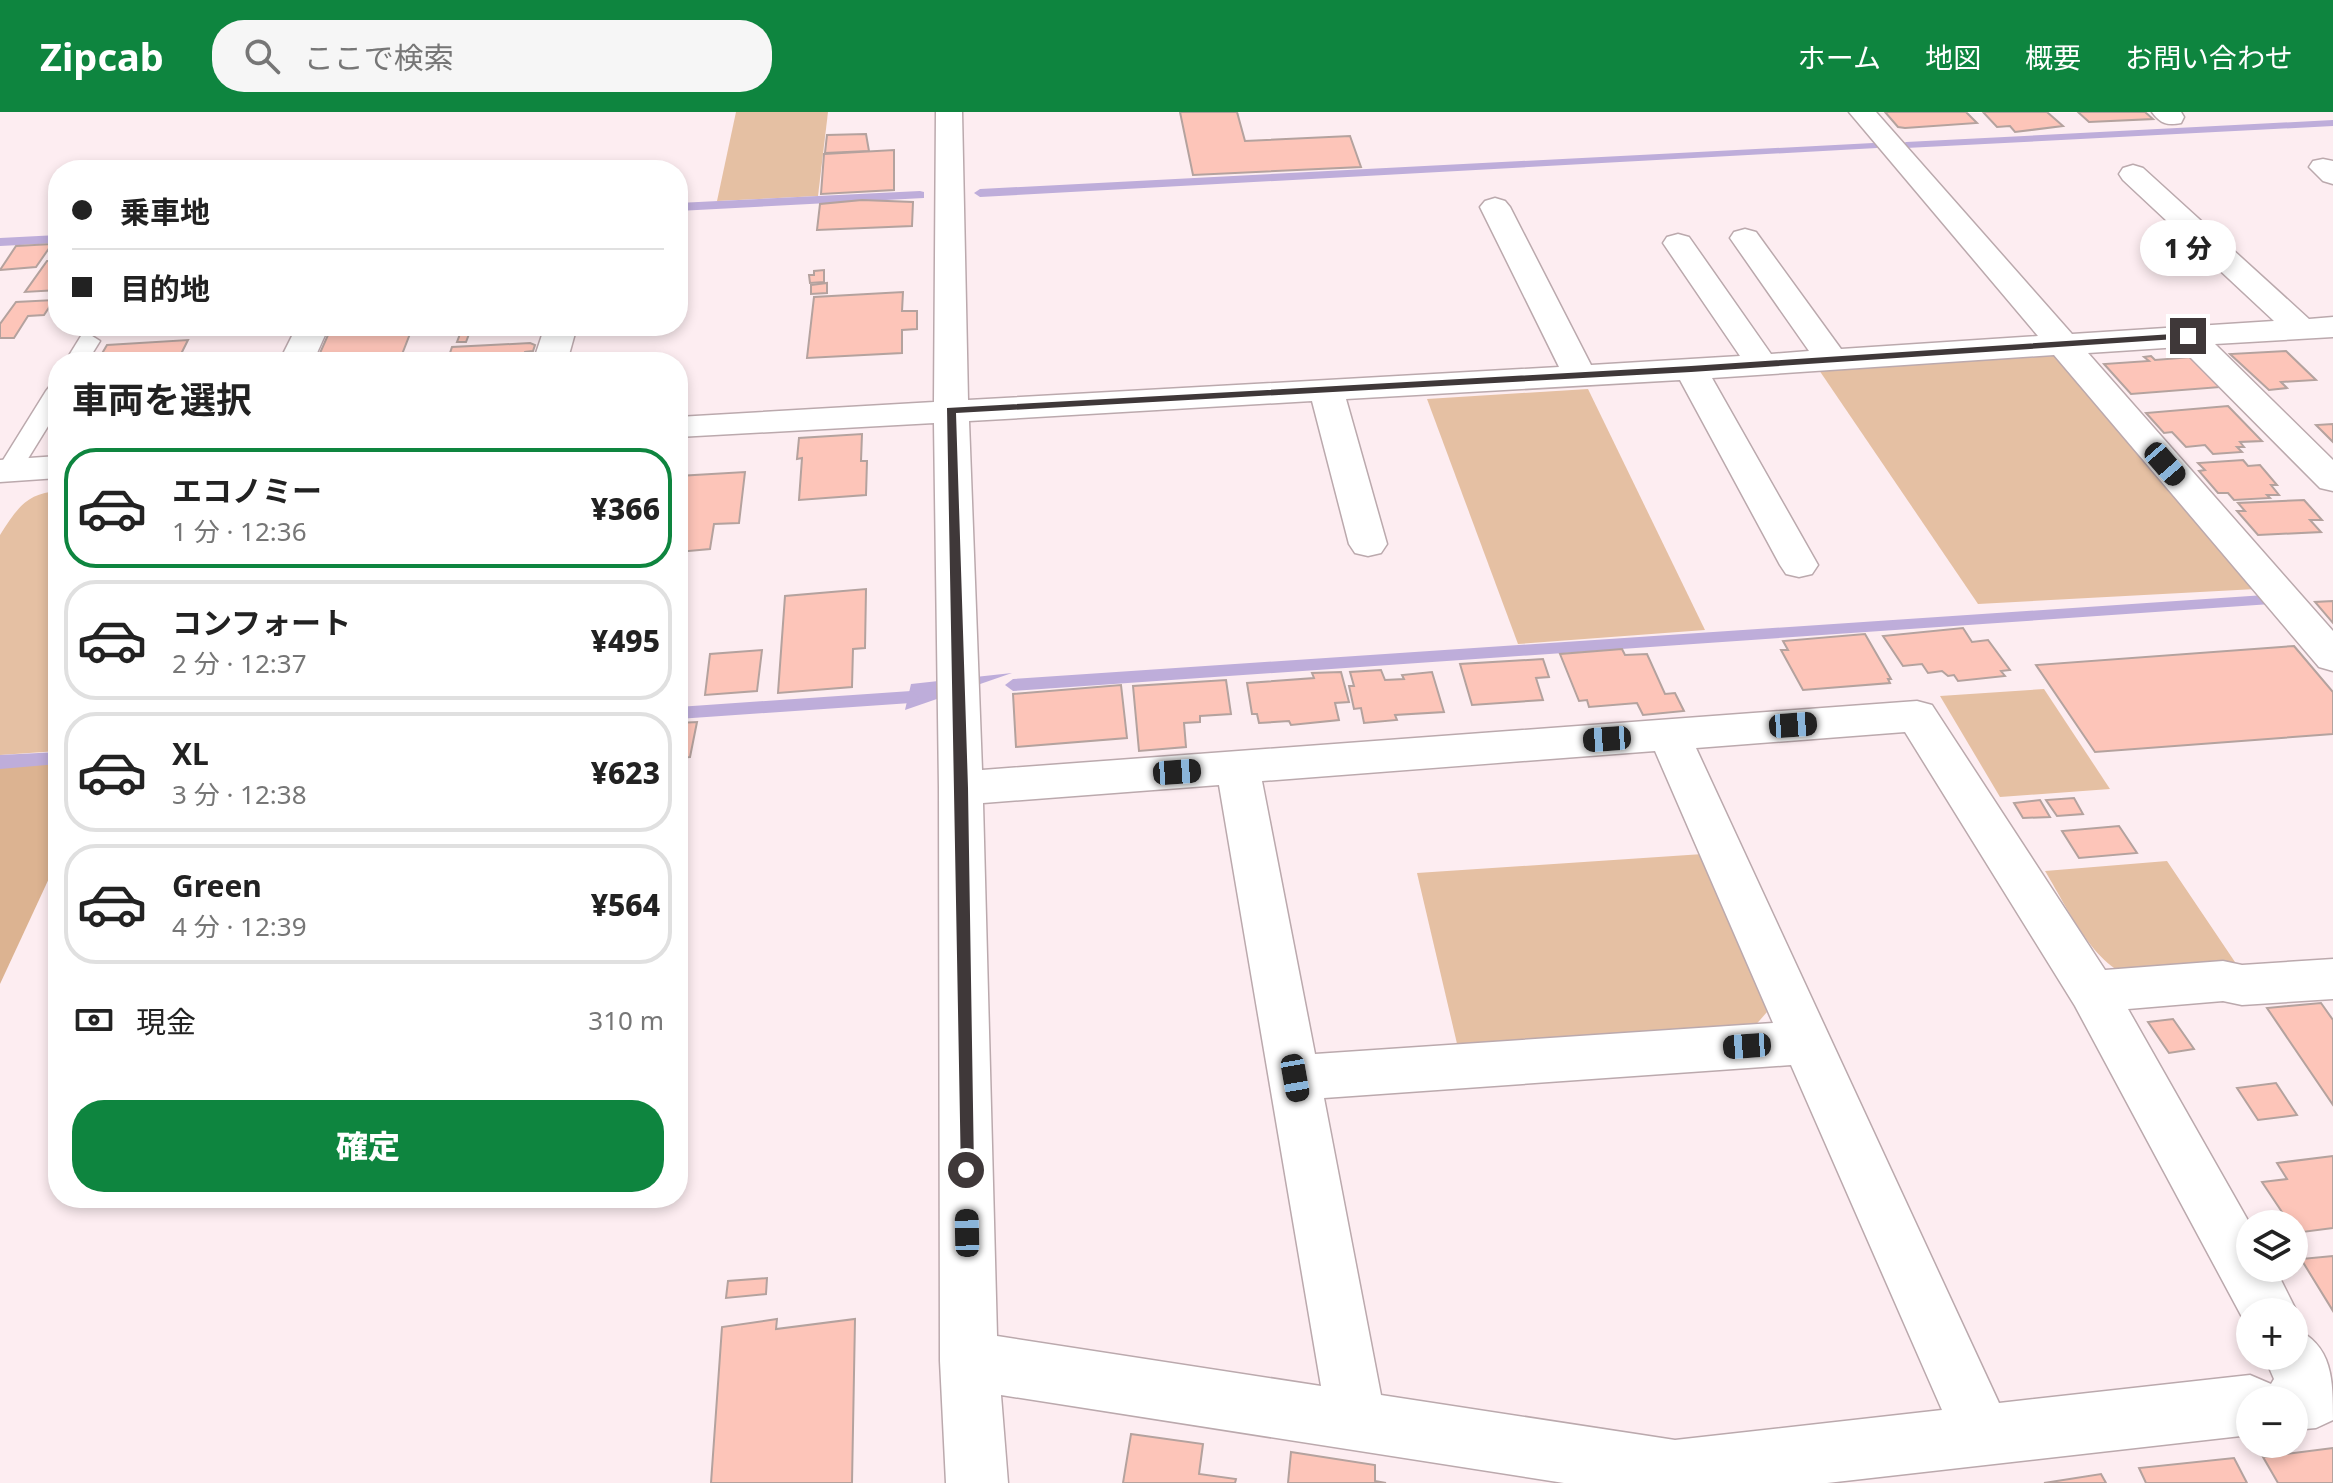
<!DOCTYPE html>
<html lang="ja">
<meta charset="utf-8">
<style>
:root{--surface:#fff;--page:#f6f6f6;--text:#222;--muted:#767676;--line:#e0e0e0;--accent:#0e853f}
body{margin:0;font-family:"Noto Sans","Noto Sans JP",sans-serif;background:var(--page);color:var(--text);height:100vh;display:flex;flex-direction:column;font-size:30px;white-space:nowrap}
*{box-sizing:border-box;margin:0}
p{font-size:26px;color:var(--muted)}
.icon{flex:none;width:44px;height:44px;fill:none;stroke:currentColor;stroke-width:2;stroke-linecap:round;stroke-linejoin:round}
.map{position:relative;flex:1;overflow:hidden}
.sheet{position:absolute;left:48px;top:240px;width:640px;height:856px;display:flex;flex-direction:column;background:var(--surface);border-radius:32px;box-shadow:0 4px 12px #0003}
.sheet>*{flex:none}
.top-card{position:absolute;left:48px;top:48px;width:640px;height:176px;border-radius:32px;box-shadow:0 4px 12px #0003;display:grid;align-content:center;height:176px;padding:0 24px;background:var(--surface)}
.tools{position:absolute;left:2236px;top:1098px;display:grid;gap:16px}
.tools a{display:grid;place-items:center;width:72px;height:72px;border-radius:50%;background:var(--surface);box-shadow:0 4px 12px #0003;font-size:40px}
.end{position:absolute;width:36px;height:36px;margin:-18px;border:10px solid #3f3839;background:#fff;box-shadow:0 0 0 4px #fff}
.from{border-radius:50%}
.bubble{position:absolute;height:56px;border-radius:28px;background:var(--surface);box-shadow:0 4px 12px #0003;font-size:26px;font-weight:800;line-height:56px;text-align:center}
.car{position:absolute;width:24px;height:48px;margin:-24px -12px;border-radius:10px;box-shadow:0 0 6px 2px #0007;background:linear-gradient(#222 24%,#8ab4d8 0 40%,#222 0 76%,#8ab4d8 0 86%,#222 0)}
.top-card b{display:flex;align-items:center;gap:28px;height:76px;font-size:30px}
.top-card b+b{border-top:2px solid var(--line)}
.top-card i{width:20px;height:20px;background:var(--text)}
ul{padding:0;list-style:none}
li{display:flex;align-items:center;gap:24px;height:120px;margin:0 16px 12px;padding:0 8px;border:4px solid var(--line);border-radius:32px}
li div{flex:1}
li b{display:block;font-size:30px}
li em{font-style:normal;font-weight:800}
li.active{border-color:var(--accent)}
li>.icon{width:72px;height:72px;stroke-width:1.5}
h2{padding:0 24px;font-size:36px;line-height:96px}
.pay{display:flex;align-items:center;gap:20px;height:88px;padding:0 24px;font-size:30px}
.pay p{margin-inline-start:auto}
.primary-button{display:flex;gap:16px;margin-top:auto;padding:16px 24px}
.primary-button a{flex:1;height:92px;border-radius:32px;background:var(--accent);color:#fff;font-size:32px;font-weight:800;line-height:92px;text-align:center}
header{display:flex;align-items:center;gap:48px;box-sizing:border-box;height:112px;padding:0 40px;background:var(--accent);color:#fff}
header strong{font-size:38px}
nav{display:flex;gap:44px;margin-inline-start:auto;font-size:28px}
.search{width:560px;height:72px;background:var(--page);display:flex;align-items:center;gap:20px;box-sizing:border-box;padding:0 28px;border-radius:32px;color:var(--muted);font-size:30px}
.map>svg:first-child{display:block}
.green{fill:#e5c0a3}
.forest{fill:#dcb391}
.water{fill:#beadda}
.lines{fill:none;stroke-linecap:round;stroke-linejoin:round}
.stream{fill:#beadda;fill-rule:evenodd}
.building{fill:#fdc5b9;stroke:#b4a29e;stroke-width:2}
.service-casing{stroke:#bba9ad;stroke-width:3}
.minor-casing{stroke:#bba9ad;stroke-width:3}
.service{fill:#fff;fill-rule:evenodd}
.minor{fill:#fff;fill-rule:evenodd}
.route{fill:#3f3839}
</style>
<header>
<strong>Zipcab</strong>
<div class="search"><svg class="icon" aria-label="search" viewBox="0 0 24 24"><circle cx="10" cy="10" r="6"/><path d="M15 15l6 6"/></svg>ここで検索</div>
<nav><a>ホーム</a><a>地図</a><a>概要</a><a>お問い合わせ</a></nav>
</header>
<div class="map">
<svg width="2333" height="1371" viewBox="0 0 2333 1371">
<rect width="100%" height="100%" fill="#fdedf1"/>
<g class="green">
<polygon points="736,0 828,0 818,84 717,89"/>
<polygon points="2054,244 2256,477 1978,492 1819,258"/>
<polygon points="1588,277 1705,518 1518,532 1427,287"/>
<path d="M58,379V639L0,643V423C16,398 26,381 58,379Z"/>
<polygon points="2044,577 2110,677 2000,685 1940,584"/>
<polygon points="1703,742 1767,900 1753,916 1458,936 1417,761"/>
<path d="M2167,749L2237,853C2211,856 2161,867 2137,865C2096,861 2065,791 2045,759Z"/>
</g>
<polygon class="forest" points="58,651 58,747 0,872 0,656"/>
<polygon class="water" points="1012,561 905,598 911,572"/>
<g class="lines">
<g class="stream">
<polygon points="2333,8 2333,14 1906,36 1900,33 1906,30"/>
<polygon points="1873,31 1877,32 1877,36 980,85 974,81 980,77"/>
<polygon points="920,79 924,80 924,86 678,99 678,91"/>
<polygon points="58,123 58,131 0,134 0,126"/>
<polygon points="2265,483 2273,488 2271,492 1013,579 1005,573 1013,567"/>
<polygon points="911,579 919,585 911,591 678,607 678,595"/>
<polygon points="58,640 58,652 0,657 0,643"/>
</g>
</g>
<g class="building">
<polygon points="1180,0 1237,0 1245,29 1350,24 1361,55 1193,63"/>
<polygon points="1885,0 1966,0 1977,11 1905,16 1898,15"/>
<polygon points="1983,0 2047,0 2063,14 2015,20 2010,14 1997,15"/>
<polygon points="2078,0 2145,0 2153,7 2089,10"/>
<polygon points="866,22 869,39 825,41 827,23"/>
<polygon points="894,38 894,78 821,82 824,42"/>
<polygon points="862,88 913,90 912,114 817,118 820,92"/>
<polygon points="52,132 36,155 0,158 16,134"/>
<polygon points="57,142 58,178 25,180 47,149 52,149"/>
<polygon points="824,158 824,170 810,171 809,163 814,163 814,159"/>
<polygon points="827,171 827,181 811,182 811,173"/>
<polygon points="903,180 902,199 917,199 917,217 902,218 902,241 807,246 814,185"/>
<polygon points="54,188 44,203 28,204 14,226 0,226 0,212 16,190"/>
<polygon points="332,214 413,214 399,250 316,250"/>
<polygon points="463,214 472,214 466,230 457,230"/>
<polygon points="188,228 177,250 97,250 107,233"/>
<polygon points="530,231 535,233 533,239 525,240 521,250 447,250 452,235"/>
<polygon points="2286,239 2316,268 2281,270 2287,276 2269,278 2230,242"/>
<polygon points="2151,244 2155,248 2192,245 2221,275 2131,282 2104,252 2149,249 2144,245"/>
<polygon points="2228,294 2262,329 2240,330 2244,335 2237,335 2242,340 2213,342 2205,333 2186,335 2172,320 2164,321 2146,301"/>
<polygon points="2333,312 2333,330 2316,313"/>
<polygon points="862,322 861,349 867,349 866,383 799,388 802,346 797,347 799,326"/>
<polygon points="2243,348 2248,354 2260,353 2277,373 2271,373 2279,383 2267,383 2270,386 2234,388 2228,381 2218,381 2199,359 2205,358 2198,351"/>
<polygon points="745,360 739,411 714,412 710,437 678,440 678,364"/>
<polygon points="2304,388 2322,408 2310,408 2321,420 2258,423 2237,399 2245,399 2238,391"/>
<polygon points="866,477 865,536 853,537 852,575 778,581 785,484"/>
<polygon points="2333,489 2333,511 2315,490"/>
<polygon points="1963,516 1972,530 1988,528 2010,558 2001,559 2005,564 1958,569 1954,563 1948,564 1942,559 1928,561 1922,552 1903,554 1883,524"/>
<polygon points="1865,522 1891,567 1888,567 1890,571 1803,578 1781,538 1788,538 1783,529"/>
<polygon points="2294,534 2333,580 2333,622 2095,640 2036,553"/>
<polygon points="1622,537 1625,543 1647,542 1665,582 1675,581 1684,599 1643,603 1637,591 1589,595 1587,588 1579,589 1560,542"/>
<polygon points="762,538 757,579 705,583 710,542"/>
<polygon points="1543,547 1549,565 1536,566 1543,588 1472,593 1460,552"/>
<polygon points="1381,558 1385,568 1404,567 1402,563 1432,560 1444,600 1395,603 1397,608 1364,611 1361,596 1354,597 1349,574 1354,574 1350,560"/>
<polygon points="1341,560 1349,590 1335,591 1339,608 1291,613 1289,609 1259,611 1257,602 1252,602 1247,571 1314,566 1312,561"/>
<polygon points="1226,568 1231,602 1200,604 1200,610 1184,611 1186,635 1139,639 1133,574"/>
<polygon points="1121,573 1127,626 1016,635 1013,582"/>
<polygon points="697,610 690,645 678,646 678,611"/>
<polygon points="2074,686 2083,702 2057,704 2046,688"/>
<polygon points="2040,688 2050,705 2023,706 2014,691"/>
<polygon points="2119,714 2137,741 2079,746 2062,719"/>
<polygon points="2321,891 2333,908 2333,993 2267,896"/>
<polygon points="2173,907 2194,937 2169,941 2148,910"/>
<polygon points="2276,971 2297,1003 2258,1008 2237,976"/>
<polygon points="2333,1044 2333,1116 2295,1121 2294,1112 2290,1112 2262,1070 2287,1067 2277,1051"/>
<polygon points="2333,1144 2333,1199 2301,1147"/>
<polygon points="767,1166 766,1182 726,1186 728,1169"/>
<polygon points="777,1207 776,1217 855,1207 852,1371 711,1371 722,1215"/>
<polygon points="1131,1322 1203,1332 1199,1362 1236,1367 1235,1371 1123,1371"/>
<polygon points="2333,1336 2333,1371 2278,1371 2263,1345"/>
<polygon points="1291,1340 1375,1353 1375,1369 1386,1371 1288,1371"/>
<polygon points="2234,1346 2247,1371 2146,1371 2139,1356"/>
<polygon points="2101,1362 2106,1371 2044,1371"/>
</g>
<g class="lines">
<g class="service-casing">
<g id="service">
<polygon points="89,222 100,229 87,250 65,250 81,224"/>
<polygon points="58,272 58,298 21,358 18,363 0,363 0,353 46,279 50,274"/>
</g>
</g>
<g class="minor-casing">
<g id="minor">
<path d="M936,0H962L968,288L1559,255L1480,95L1485,89L1495,86L1505,89L1510,95L1591,253L1740,244L1663,131L1667,125L1678,122L1689,125L1771,242L1809,239L1730,126L1734,120L1745,117L1756,120L1841,237L2038,224L1849,0H1876L2072,222L2274,209L2123,68L2119,62L2123,56L2133,53L2143,56L2309,207L2333,205V225L2215,232L2333,348V379L2320,376L2180,235L2088,241L2333,519V559L2319,555L2054,243L1712,266L1818,453L1812,462L1799,465L1786,462L1780,453L1680,268L1346,287L1387,432L1381,441L1368,444L1355,441L1349,432L1312,289L969,309L982,658L1917,589L1932,593L2105,858L2223,849L2242,853L2333,847V887L2242,893L2223,889L2128,897L2250,1112V1156H2275L2297,1200L2294,1208V1200H2250V1220L2075,894L1905,620L1696,636L1999,1291L2250,1263L2271,1272L2274,1267L2264,1244H2294V1216C2333,1233 2333,1268 2333,1308L2316,1316L2294,1318V1288H2250V1323L1827,1371H1564L1001,1283L1008,1371H946L940,1249L939,676L934,311L678,325V305L934,290ZM1655,639L1773,911L1315,942L1262,669ZM1219,673L1321,1274L997,1224L983,691ZM1791,953L1942,1298L1675,1328L1381,1283L1324,986Z"/>
<path d="M2152,0H2181L2184,5L2181,11C2167,14 2160,11 2152,0Z"/>
<polygon points="2323,47 2333,49 2333,72 2323,69 2309,55 2313,49"/>
<polygon points="297,214 329,214 313,250 279,250"/>
<polygon points="545,214 577,214 567,250 533,250"/>
<polygon points="58,344 58,366 0,370 0,348"/>
</g>
</g>
<use href="#service" class="service"/>
<use href="#minor" class="minor"/>
</g>
<polygon class="route" points="2188,221 2191,226 1691,260 956,301 968,676 974,1058 966,1065 961,1063 947,296 1691,254"/>
</svg>
<div class="tools">
<a><svg class="icon" aria-label="layers" viewBox="0 0 24 24"><path d="M12 4l9 5-9 5-9-5zM3 14l9 5 9-5"/></svg></a>
<a>+</a>
<a>−</a>
</div>
<i class="end from" style="left:966px;top:1058px"></i>
<i class="end" style="left:2188px;top:224px"></i>
<div class="bubble" style="left:2140px;top:108px;width:96px">1 分</div>
<i class="car" style="left:2165px;top:352px;rotate:139deg"></i>
<i class="car" style="left:1793px;top:613px;rotate:86deg"></i>
<i class="car" style="left:1607px;top:627px;rotate:266deg"></i>
<i class="car" style="left:1177px;top:660px;rotate:86deg"></i>
<i class="car" style="left:1747px;top:934px;rotate:266deg"></i>
<i class="car" style="left:1295px;top:966px;rotate:170deg"></i>
<i class="car" style="left:967px;top:1121px;rotate:359deg"></i>
<div class="top-card">
<b><i class="from"></i>乗車地</b>
<b><i></i>目的地</b>
</div>
<section class="sheet">
<h2>車両を選択</h2>
<ul>
<li class="active"><svg class="icon" aria-label="car" viewBox="0 0 24 24"><path d="M5 17H2v-5l4-1 3-4h7l3 4 3 1v5h-3M9 17h6M6 11h13"/><circle cx="7" cy="17" r="2"/><circle cx="17" cy="17" r="2"/></svg><div><b>エコノミー</b><p>1 分 · 12:36</p></div><em>¥366</em></li>
<li><svg class="icon" aria-label="car" viewBox="0 0 24 24"><path d="M5 17H2v-5l4-1 3-4h7l3 4 3 1v5h-3M9 17h6M6 11h13"/><circle cx="7" cy="17" r="2"/><circle cx="17" cy="17" r="2"/></svg><div><b>コンフォート</b><p>2 分 · 12:37</p></div><em>¥495</em></li>
<li><svg class="icon" aria-label="car" viewBox="0 0 24 24"><path d="M5 17H2v-5l4-1 3-4h7l3 4 3 1v5h-3M9 17h6M6 11h13"/><circle cx="7" cy="17" r="2"/><circle cx="17" cy="17" r="2"/></svg><div><b>XL</b><p>3 分 · 12:38</p></div><em>¥623</em></li>
<li><svg class="icon" aria-label="car" viewBox="0 0 24 24"><path d="M5 17H2v-5l4-1 3-4h7l3 4 3 1v5h-3M9 17h6M6 11h13"/><circle cx="7" cy="17" r="2"/><circle cx="17" cy="17" r="2"/></svg><div><b>Green</b><p>4 分 · 12:39</p></div><em>¥564</em></li>
</ul>
<div class="pay"><svg class="icon" aria-label="cash" viewBox="0 0 24 24"><path d="M3 7h18v10H3z"/><circle cx="12" cy="12" r="2"/></svg>現金<p>310 m</p></div>
<div class="primary-button"><a>確定</a></div>
</section>
</div>
